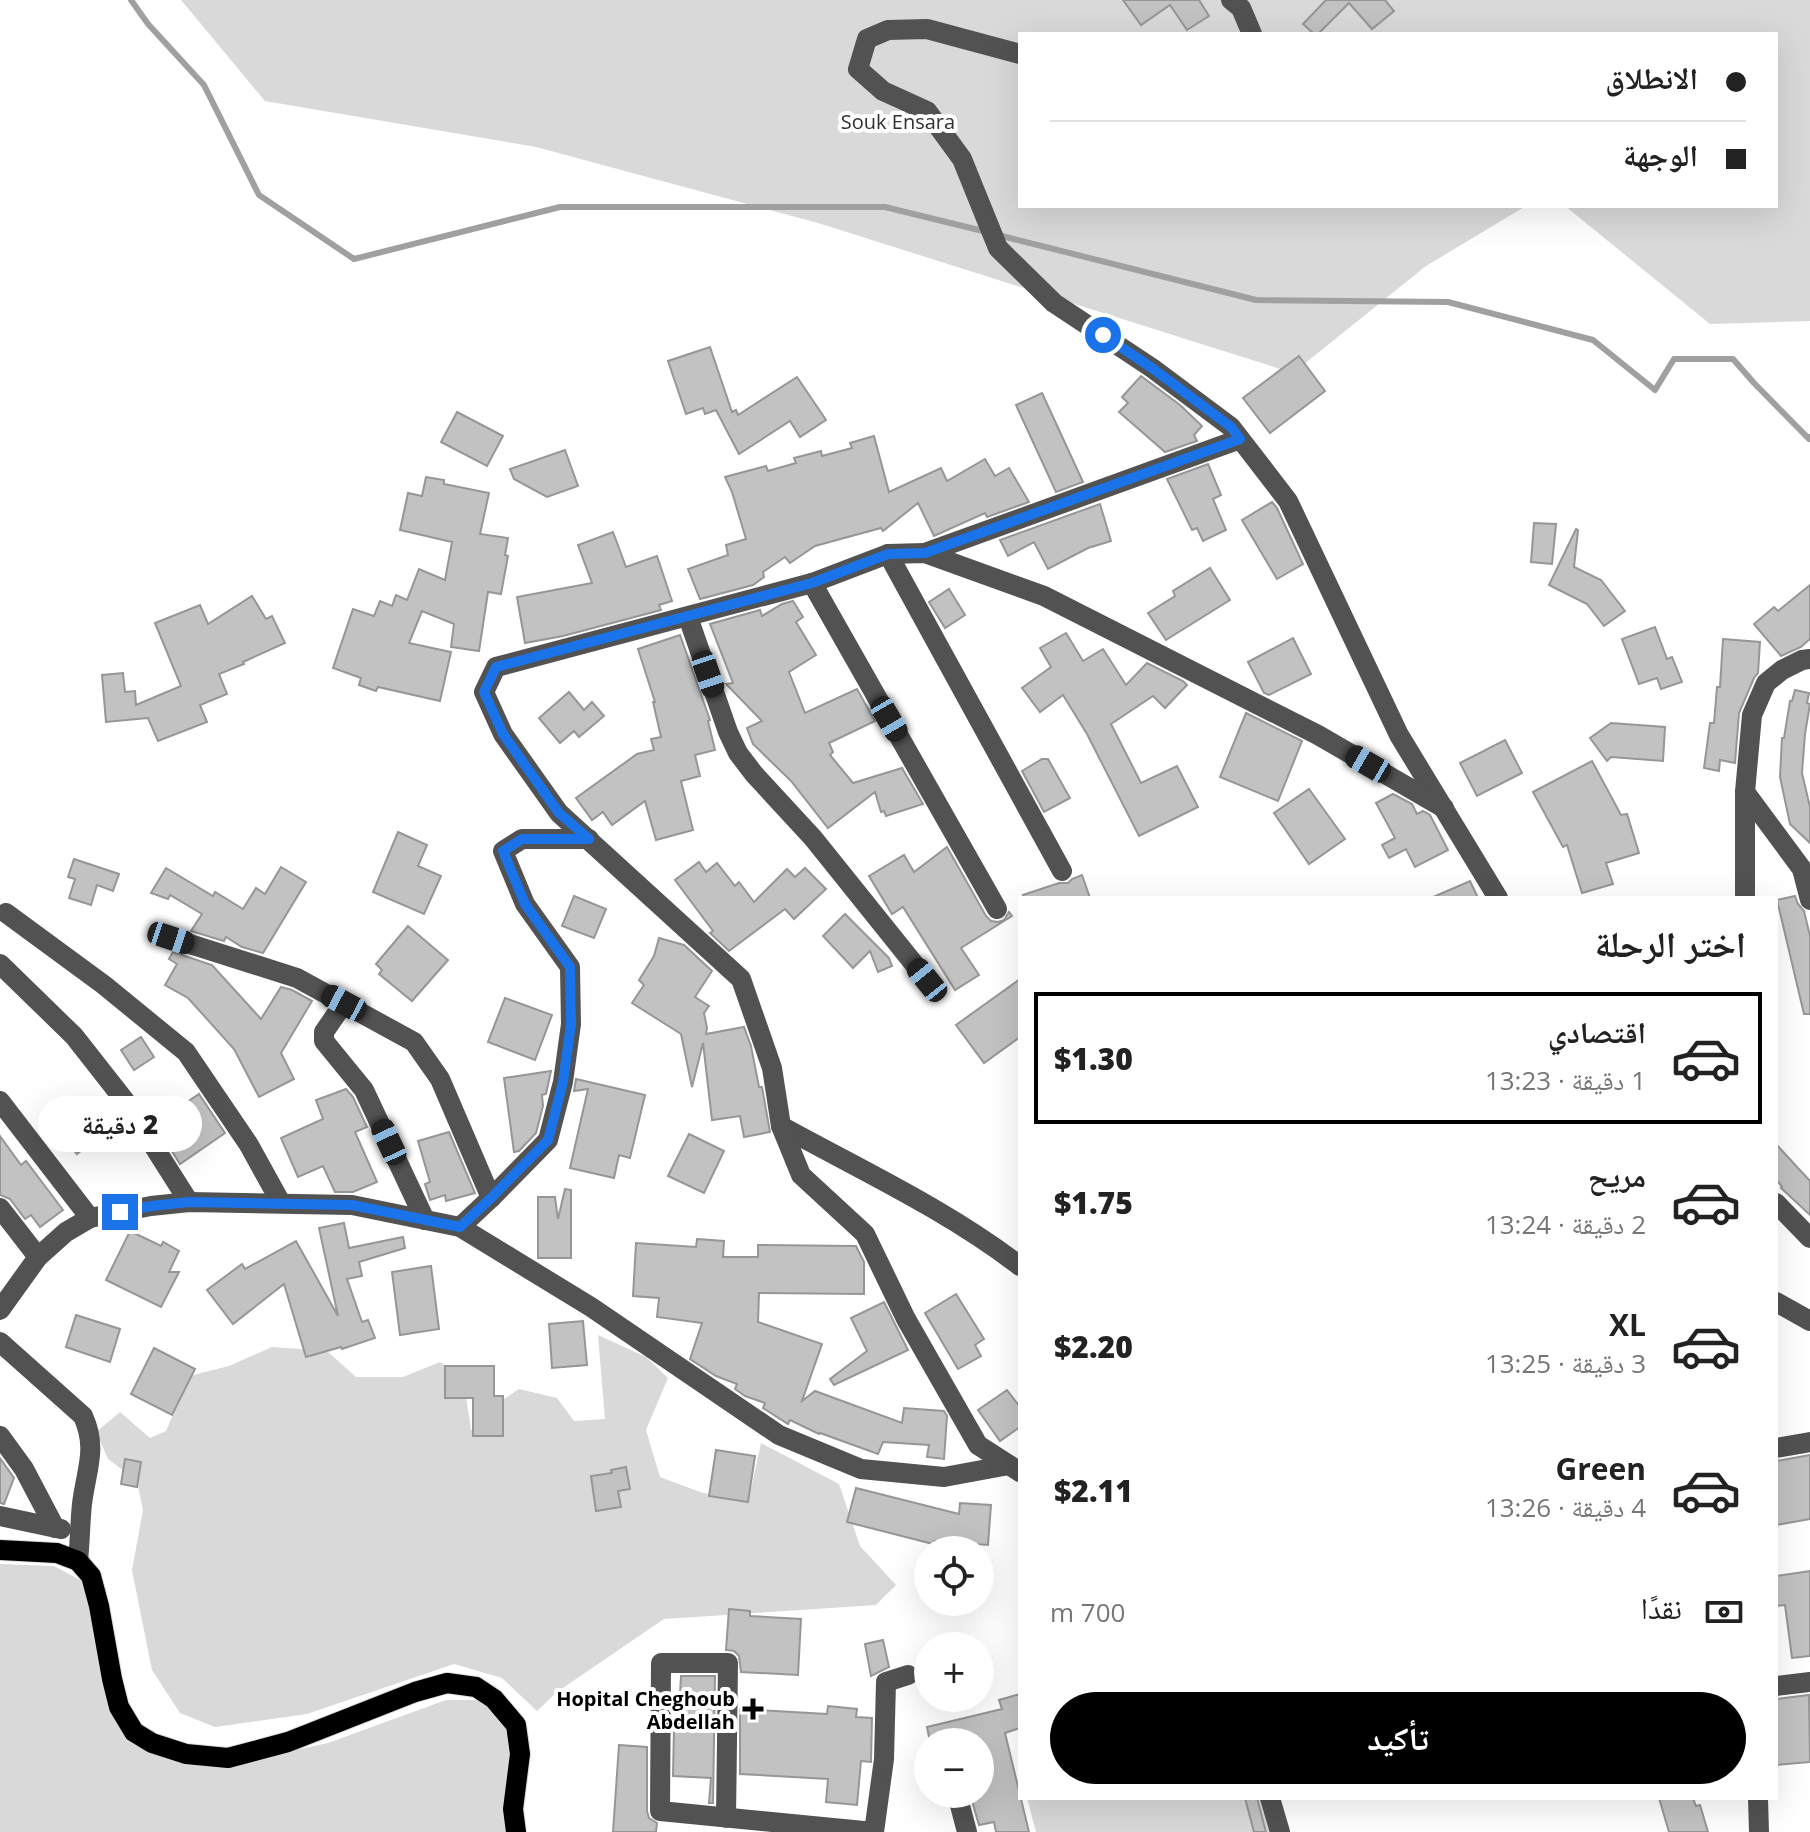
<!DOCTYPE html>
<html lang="ar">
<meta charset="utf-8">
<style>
:root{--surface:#fff;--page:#f6f6f6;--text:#222;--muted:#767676;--line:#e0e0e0;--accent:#000}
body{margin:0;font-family:"Open Sans","Noto Naskh Arabic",sans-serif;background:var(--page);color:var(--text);direction:rtl;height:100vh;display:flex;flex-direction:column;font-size:30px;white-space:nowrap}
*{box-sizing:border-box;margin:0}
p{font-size:26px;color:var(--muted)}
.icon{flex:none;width:44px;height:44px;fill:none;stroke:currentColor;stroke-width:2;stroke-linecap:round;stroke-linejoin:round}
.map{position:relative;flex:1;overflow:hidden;direction:ltr}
.side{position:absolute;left:1018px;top:896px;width:760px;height:904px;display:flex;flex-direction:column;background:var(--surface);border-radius:0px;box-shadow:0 8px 32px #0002;direction:rtl}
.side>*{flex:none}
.top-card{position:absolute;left:1018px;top:32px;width:760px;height:176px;border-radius:0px;box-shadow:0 8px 32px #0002;direction:rtl;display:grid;align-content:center;height:176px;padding:0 32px;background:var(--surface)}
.tools{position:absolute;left:914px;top:1536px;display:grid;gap:16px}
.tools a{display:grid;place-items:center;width:80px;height:80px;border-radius:50%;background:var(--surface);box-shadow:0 8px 32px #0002;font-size:40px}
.end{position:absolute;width:36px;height:36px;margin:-18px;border:10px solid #1a73e8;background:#fff;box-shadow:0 0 0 4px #fff}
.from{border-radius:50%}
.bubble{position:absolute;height:56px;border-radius:28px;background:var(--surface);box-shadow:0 8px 32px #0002;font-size:26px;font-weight:800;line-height:56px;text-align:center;direction:rtl}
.car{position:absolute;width:24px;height:48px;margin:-24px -12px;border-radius:10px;box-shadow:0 0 6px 2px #0007;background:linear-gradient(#222 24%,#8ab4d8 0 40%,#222 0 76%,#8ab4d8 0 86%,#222 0)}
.top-card b{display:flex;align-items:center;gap:28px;height:76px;font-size:30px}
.top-card b+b{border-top:2px solid var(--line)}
.top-card i{width:20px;height:20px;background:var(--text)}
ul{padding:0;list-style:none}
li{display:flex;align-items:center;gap:24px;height:132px;margin:0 16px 12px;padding:0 16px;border:4px solid transparent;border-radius:0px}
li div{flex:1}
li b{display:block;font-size:30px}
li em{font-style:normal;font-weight:800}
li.on{border-color:var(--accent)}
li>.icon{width:72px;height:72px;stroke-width:1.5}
h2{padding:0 32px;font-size:36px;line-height:96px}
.pay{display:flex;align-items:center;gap:20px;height:88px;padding:0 32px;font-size:30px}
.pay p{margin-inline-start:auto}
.cta{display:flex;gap:16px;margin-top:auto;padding:16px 32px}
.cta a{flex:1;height:92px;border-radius:48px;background:var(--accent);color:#fff;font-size:32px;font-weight:800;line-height:92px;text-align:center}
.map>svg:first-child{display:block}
.green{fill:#d9d9d9}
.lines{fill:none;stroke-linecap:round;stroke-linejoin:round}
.stream{stroke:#a0a0a0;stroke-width:6}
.building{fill:#c2c2c2;stroke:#969696;stroke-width:2}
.major-casing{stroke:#dbdbdb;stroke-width:22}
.minor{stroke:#525252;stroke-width:20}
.major{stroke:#000;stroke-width:20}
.route{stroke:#1a73e8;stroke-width:10}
.poi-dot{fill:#000;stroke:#fff;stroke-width:3}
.labels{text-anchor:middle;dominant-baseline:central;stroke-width:8;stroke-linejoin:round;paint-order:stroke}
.park-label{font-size:20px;fill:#303030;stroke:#fff}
.poi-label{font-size:20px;font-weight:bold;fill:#000;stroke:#fff;text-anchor:end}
</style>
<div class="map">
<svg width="1810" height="1832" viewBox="0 0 1810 1832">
<rect width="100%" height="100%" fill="#fff"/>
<g class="green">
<polygon points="181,0 1810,0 1810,321 1710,324 1565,206 1776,206 1776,34 1020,34 1020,206 1526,206 1426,266 1293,373 818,223 536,147 265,101"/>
<polygon points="598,1335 646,1357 668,1378 646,1430 660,1477 700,1492 748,1503 761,1443 839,1484 860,1546 896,1585 876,1605 664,1619 557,1692 537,1711 502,1678 454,1664 307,1714 215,1727 180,1713 152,1670 132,1570 143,1510 137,1481 108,1459 96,1432 120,1412 150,1438 166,1431 189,1376 229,1366 272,1347 327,1351 356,1377 403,1377 440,1362 463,1377 471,1430 502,1430 501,1401 519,1389 557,1398 574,1421 605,1419"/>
<polygon points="0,1564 54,1566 95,1588 134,1727 149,1742 254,1759 328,1743 446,1700 482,1700 517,1736 515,1832 0,1832"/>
<polygon points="1027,1798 1266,1798 1275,1832 1036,1832"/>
</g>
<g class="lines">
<g class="stream">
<polyline points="131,0 148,24 204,85 259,195 354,259 560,207 885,207 987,232"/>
<polyline points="998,235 1256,300 1448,302 1593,340 1655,390 1674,359 1733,359 1754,383 1809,439 1810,437"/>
</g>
</g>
<g class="building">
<polygon points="1123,0 1199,0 1209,16 1187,30 1170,5 1141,25"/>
<polygon points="1326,0 1385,0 1394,11 1372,29 1349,3 1318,34 1314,34 1303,24"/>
<polygon points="710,347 732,412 736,410 738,415 797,377 826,420 800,437 790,421 739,454 716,410 705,414 703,408 686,414 668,361"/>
<polygon points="1299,356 1325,391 1270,433 1243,398"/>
<polygon points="1141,376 1180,405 1202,426 1194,435 1197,441 1165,452 1119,412 1128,403 1122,397"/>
<polygon points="1042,393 1083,482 1056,492 1016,405"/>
<polygon points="457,412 503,436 487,466 441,442"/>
<polygon points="874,436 889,492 941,468 947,481 985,459 995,476 1009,468 1029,502 987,517 985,513 934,536 918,503 883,531 881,528 815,546 790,563 785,557 763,572 764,577 753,585 700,599 688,569 728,555 726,545 746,539 732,492 725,477 766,466 768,471 796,463 794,458 821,451 822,456 852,448 850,443"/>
<polygon points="565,450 578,486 547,497 514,479 510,469"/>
<polygon points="1208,464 1221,495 1213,499 1226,530 1203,541 1197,528 1192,530 1167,479"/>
<polygon points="426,477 444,480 444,484 489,493 480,534 508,538 505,555 508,556 501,594 488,592 479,651 451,647 454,624 422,611 409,643 451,652 440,701 378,687 376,691 359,685 361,678 333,668 353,609 374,616 380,601 392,606 396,595 407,600 419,569 445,580 452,542 400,530 408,493 422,496"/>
<polygon points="1272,502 1277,508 1303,564 1277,579 1242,520"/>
<polygon points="1100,504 1111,541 1088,548 1048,569 1034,542 1008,556 1000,540"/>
<polygon points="1534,523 1556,524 1552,564 1531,562"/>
<polygon points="1576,529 1578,530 1574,567 1601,580 1625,611 1604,626 1587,604 1549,585"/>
<polygon points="613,532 626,567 657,556 672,601 659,605 661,610 563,636 525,643 517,597 592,583 578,545"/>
<polygon points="1210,568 1230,600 1166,640 1148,613 1175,596 1173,591"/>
<polygon points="1810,585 1810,639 1801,647 1781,656 1754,624 1774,607 1778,611"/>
<polygon points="949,589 965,615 945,628 929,602"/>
<polygon points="252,596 266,619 272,616 285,643 243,662 244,664 219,674 227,694 200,705 207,722 158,741 148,718 106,722 102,675 123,673 125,692 135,691 136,705 181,686 155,623 200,605 208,624"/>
<polygon points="793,601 803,617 796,622 816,655 789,672 805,713 857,689 875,721 829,743 833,752 830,755 853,783 902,768 923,804 886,816 884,811 881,812 875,792 828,828 791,781 753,744 747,728 762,721 726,684 733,683 710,624 760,610 762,616 782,604"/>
<polygon points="1655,627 1667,659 1672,657 1682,682 1661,689 1657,678 1639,684 1622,639"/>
<polygon points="1066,633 1083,661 1103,649 1126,685 1147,663 1183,681 1187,685 1165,708 1153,696 1111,724 1141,783 1177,766 1198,807 1139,836 1087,734 1063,695 1040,712 1022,688 1051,667 1040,648"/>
<polygon points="680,635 710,720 708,721 715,750 695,755 700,776 681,781 693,830 656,840 645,801 612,825 603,812 592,820 576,798 637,754 654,750 651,739 661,737 653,702 655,702 638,649"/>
<polygon points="1293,638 1311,674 1269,695 1264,693 1248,662"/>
<polygon points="1723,639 1760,642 1758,673 1754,678 1739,713 1735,763 1720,760 1719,771 1704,768 1710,723 1714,723 1717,687 1720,687"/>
<polygon points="1795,690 1809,693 1807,703 1810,704 1805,734 1802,773 1810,807 1810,843 1790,824 1780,777 1782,738 1784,738 1790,701 1792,701"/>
<polygon points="569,692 584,710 592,702 604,716 579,737 574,731 560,743 539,718"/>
<polygon points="1246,713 1302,741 1278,801 1220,777"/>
<polygon points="1611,723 1665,727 1663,761 1611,757 1607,761 1590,738"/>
<polygon points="1505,740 1522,773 1477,796 1460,763"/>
<polygon points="1042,759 1048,759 1070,798 1044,812 1022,771"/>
<polygon points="1592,761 1621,815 1627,814 1639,853 1606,863 1613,884 1582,893 1567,845 1563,847 1533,792"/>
<polygon points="1309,789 1345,839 1309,864 1274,813"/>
<polygon points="1393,794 1412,804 1417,814 1423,811 1430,815 1448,850 1415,867 1406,849 1389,858 1382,845 1395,838 1376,803"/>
<polygon points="398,832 427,845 418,866 441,876 424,914 373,892"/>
<polygon points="947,847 986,916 991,921 998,922 1004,920 1009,912 1012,916 961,948 979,975 955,990 903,907 892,914 869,876 904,855 914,872"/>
<polygon points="74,859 119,874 113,891 97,885 91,905 69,898 75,879 68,877"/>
<polygon points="699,862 706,872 717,863 735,886 739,882 754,902 787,869 795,877 805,868 826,889 794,919 785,909 729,951 710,933 713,931 675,880"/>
<polygon points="281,867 306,882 263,953 242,947 226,937 224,941 191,931 202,914 170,895 168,899 151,893 166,868 213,896 215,892 243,909 256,888 265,894"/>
<polygon points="1082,875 1090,898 1024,898 1023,895 1059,883 1068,883 1072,879"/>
<polygon points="1470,881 1478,898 1431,898"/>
<polygon points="574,896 606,909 594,938 562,926"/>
<polygon points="1795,896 1798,904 1804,911 1810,936 1810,1014 1804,1014 1777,900"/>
<polygon points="845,914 889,958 892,966 878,972 870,951 853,968 823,936"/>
<polygon points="408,926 448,960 412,1001 379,974 382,970 376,964"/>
<polygon points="659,938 684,945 712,971 695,997 709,1006 704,1013 707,1028 706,1034 744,1027 751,1046 759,1087 762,1087 770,1132 744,1137 740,1116 712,1120 703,1043 692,1087 681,1034 632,1003 644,985 639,980 654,956"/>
<polygon points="173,952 212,965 261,1019 281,987 292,990 312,1001 281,1053 294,1079 259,1097 234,1049 188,998 165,985 177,964 169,959"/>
<polygon points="1020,979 1020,1037 984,1063 956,1025"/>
<polygon points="505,998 552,1015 535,1060 488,1042"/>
<polygon points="141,1037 154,1057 134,1070 121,1050"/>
<polygon points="551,1071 546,1094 542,1095 543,1106 536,1133 519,1151 514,1152 504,1078"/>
<polygon points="576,1079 645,1095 630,1158 619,1155 614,1178 570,1168 588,1089 574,1091"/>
<polygon points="346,1089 353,1097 367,1127 355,1132 377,1182 353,1192 335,1192 323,1166 298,1177 281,1138 323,1119 316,1100"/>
<polygon points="199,1094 225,1133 180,1164 155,1124"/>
<polygon points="77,1098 105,1130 77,1154 43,1116 63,1099 68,1106"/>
<polygon points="449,1132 475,1193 446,1201 445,1195 430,1200 425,1184 430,1182 418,1141"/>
<polygon points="689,1134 724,1151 704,1193 668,1176"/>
<polygon points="0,1136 21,1165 26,1161 63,1210 40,1227 31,1215 25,1219 10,1199 0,1195"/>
<polygon points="1776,1144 1810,1181 1810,1215 1781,1188 1782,1187 1776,1179"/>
<polygon points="565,1189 571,1190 571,1258 538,1258 538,1197 555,1197 558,1219"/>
<polygon points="344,1223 349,1248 403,1237 405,1248 359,1262 362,1276 347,1279 362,1322 368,1320 375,1338 342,1349 341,1347 306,1357 284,1284 233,1324 207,1290 242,1264 245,1269 296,1241 338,1316 319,1228"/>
<polygon points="130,1231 161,1246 163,1242 179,1251 169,1272 179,1272 161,1307 106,1280"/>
<polygon points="697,1239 724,1241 723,1257 758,1257 758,1245 856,1246 864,1262 864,1294 759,1293 758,1322 822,1344 802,1401 815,1391 902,1423 904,1408 944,1411 947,1416 944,1459 927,1457 929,1445 883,1442 878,1454 820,1433 819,1434 790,1420 788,1424 763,1408 765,1403 745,1396 735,1389 737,1384 716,1376 690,1359 702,1323 657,1317 659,1298 633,1296 636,1243 696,1247"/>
<polygon points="431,1266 439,1329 400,1335 392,1272"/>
<polygon points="956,1294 984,1339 975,1345 981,1356 958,1369 925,1313"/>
<polygon points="884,1302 908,1350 834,1385 830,1379 867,1351 851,1318"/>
<polygon points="76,1315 120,1329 110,1362 66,1347"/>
<polygon points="583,1321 587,1365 552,1368 549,1324"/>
<polygon points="154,1348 195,1369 172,1415 131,1394"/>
<polygon points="445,1366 494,1366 494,1396 503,1396 503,1436 473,1436 473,1398 445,1398"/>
<polygon points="1007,1390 1020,1407 1020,1427 1000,1441 978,1410"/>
<polygon points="716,1450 755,1456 748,1502 709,1496"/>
<polygon points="1810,1455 1810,1519 1776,1525 1776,1461"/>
<polygon points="0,1458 14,1478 4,1504 0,1503"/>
<polygon points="125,1459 141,1462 137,1487 121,1484"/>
<polygon points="626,1467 630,1489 618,1491 621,1507 596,1511 591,1476 612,1473 611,1470"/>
<polygon points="856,1488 959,1514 960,1503 991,1505 988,1545 934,1541 933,1544 847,1522"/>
<polygon points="1810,1571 1810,1656 1792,1658 1785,1605 1776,1606 1776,1576"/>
<polygon points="729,1609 750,1611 750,1616 801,1619 798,1675 741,1672 739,1656 734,1651 726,1650"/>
<polygon points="883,1640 889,1667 871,1676 865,1644"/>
<polygon points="681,1676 715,1676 713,1803 709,1803 711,1778 673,1776 674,1728 678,1728"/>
<polygon points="1020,1694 1020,1728 1005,1733 1029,1832 996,1832 994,1822 979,1825 970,1794 980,1794 980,1742 930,1742 927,1727 1002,1709 999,1700"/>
<polygon points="1809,1695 1810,1762 1776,1765 1776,1699"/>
<polygon points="828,1706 857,1709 856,1717 872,1718 871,1762 861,1761 857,1805 826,1802 828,1779 740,1774 740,1709 827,1714"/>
<polygon points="619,1745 647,1747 647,1811 649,1818 657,1823 656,1832 613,1832"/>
<polygon points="1245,1798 1257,1798 1266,1832 1254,1832"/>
<polygon points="1659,1798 1693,1798 1696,1806 1700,1805 1708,1832 1669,1832"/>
</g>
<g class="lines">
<g class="major-casing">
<polyline id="major" points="0,1550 57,1553 78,1561 91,1576 99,1606 112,1679 119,1707 134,1732 152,1743 186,1754 228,1758 288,1742 415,1692 447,1683 476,1687 494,1699 516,1725 520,1754 513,1809 516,1832"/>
</g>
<g class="minor">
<polyline points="1231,0 1241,8 1252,34"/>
<polyline points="1020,54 927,29 888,30 867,39 858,69 883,91 927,111 962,159 998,248 1054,303 1152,368 1231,427 1288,501 1399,735 1498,898"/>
<polyline points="925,553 1240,439"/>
<polyline points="888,554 1062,871"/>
<polyline points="812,583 997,909"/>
<polyline points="688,617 728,732 738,753 754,774 813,838 927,980"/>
<polyline points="1745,792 1802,869 1810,900"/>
<polyline points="1745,898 1745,792 1752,715 1766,683 1782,670 1802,660 1810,659"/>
<polyline points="6,913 104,985 186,1052 249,1145 281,1203"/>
<polyline points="171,938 297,978 414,1042 440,1079 491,1198"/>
<polyline points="0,964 74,1036 125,1101 189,1202"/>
<polyline points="344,1003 324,1032 324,1041 364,1090 425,1220"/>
<polyline points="0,1101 90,1218"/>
<path d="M781,1126C861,1170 947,1210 1020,1266"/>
<polyline points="1776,1203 1810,1238"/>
<polyline points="0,1208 38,1257"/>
<polyline points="460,1227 491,1198 548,1140 563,1082 571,1024 570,967 525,904 503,851 522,839 589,839"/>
<polyline points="1776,1302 1810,1321"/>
<polyline points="0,1310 38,1257 66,1232 90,1218 151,1206 189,1202 352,1205 460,1227 591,1307 779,1435 861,1469 944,1477 1009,1465"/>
<path d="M0,1342L83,1416C98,1449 86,1470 82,1504C80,1523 80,1542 78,1561"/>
<polyline points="0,1436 24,1469 55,1528"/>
<polyline points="1776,1448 1810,1442"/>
<polyline points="1020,1472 978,1445 906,1319 865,1234 801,1175 781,1126 772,1068 741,979 559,813 503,734 484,692 496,667 812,583 888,554 925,553 1044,596 1318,735 1444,808"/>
<polyline points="0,1516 61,1529"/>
<polyline points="1776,1686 1810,1682"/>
<polyline points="957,1794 967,1832"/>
<polyline points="1270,1798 1280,1832"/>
<polyline points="1758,1798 1759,1832"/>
<polyline points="726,1818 728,1663 661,1663 660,1811 874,1832"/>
<polyline points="874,1832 884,1759 886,1682 908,1675"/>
</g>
<use href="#major" class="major"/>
</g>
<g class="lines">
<polyline class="route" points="120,1212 151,1206 189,1202 352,1205 460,1227 491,1198 548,1140 563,1082 571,1024 570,967 525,904 503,851 522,839 589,839 559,813 503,734 484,692 496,667 812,583 888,554 925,553 1240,439 1231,427 1152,368 1103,335"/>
</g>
<path class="poi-dot" d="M749 1697h8v8h8v8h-8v8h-8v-8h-8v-8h8z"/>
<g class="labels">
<g class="park-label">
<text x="898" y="121">Souk Ensara</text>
</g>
<g class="poi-label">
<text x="735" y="1698">Hopital Cheghoub<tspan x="735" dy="23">Abdellah</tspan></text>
</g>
</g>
</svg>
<div class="tools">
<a><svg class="icon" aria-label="locate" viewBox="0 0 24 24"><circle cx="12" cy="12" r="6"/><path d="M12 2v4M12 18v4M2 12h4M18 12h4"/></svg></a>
<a>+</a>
<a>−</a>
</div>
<i class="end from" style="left:1103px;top:335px"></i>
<i class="end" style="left:120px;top:1212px"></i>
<div class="bubble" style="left:38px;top:1096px;width:164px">2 دقيقة</div>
<i class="car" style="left:708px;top:674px;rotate:161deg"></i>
<i class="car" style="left:889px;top:719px;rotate:150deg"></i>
<i class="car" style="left:1368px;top:764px;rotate:300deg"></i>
<i class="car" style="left:171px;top:938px;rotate:108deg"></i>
<i class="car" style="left:927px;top:980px;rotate:321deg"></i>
<i class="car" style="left:344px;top:1003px;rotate:298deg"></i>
<i class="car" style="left:389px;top:1142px;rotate:335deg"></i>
<div class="top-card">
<b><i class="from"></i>الانطلاق</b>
<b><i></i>الوجهة</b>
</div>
<section class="side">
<h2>اختر الرحلة</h2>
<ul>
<li class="on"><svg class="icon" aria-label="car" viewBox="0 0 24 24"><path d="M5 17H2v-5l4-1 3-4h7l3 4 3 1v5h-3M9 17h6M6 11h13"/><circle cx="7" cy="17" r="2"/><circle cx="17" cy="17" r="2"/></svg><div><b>اقتصادي</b><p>1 دقيقة · 13:23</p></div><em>$1.30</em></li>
<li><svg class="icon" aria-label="car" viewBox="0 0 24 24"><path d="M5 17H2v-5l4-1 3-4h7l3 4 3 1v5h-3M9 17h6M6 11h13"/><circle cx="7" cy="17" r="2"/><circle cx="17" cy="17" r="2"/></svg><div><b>مريح</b><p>2 دقيقة · 13:24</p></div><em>$1.75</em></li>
<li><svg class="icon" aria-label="car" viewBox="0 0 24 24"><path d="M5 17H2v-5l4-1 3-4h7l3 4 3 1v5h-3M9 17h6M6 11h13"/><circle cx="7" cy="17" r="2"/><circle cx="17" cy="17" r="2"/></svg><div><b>XL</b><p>3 دقيقة · 13:25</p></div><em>$2.20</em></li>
<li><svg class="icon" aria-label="car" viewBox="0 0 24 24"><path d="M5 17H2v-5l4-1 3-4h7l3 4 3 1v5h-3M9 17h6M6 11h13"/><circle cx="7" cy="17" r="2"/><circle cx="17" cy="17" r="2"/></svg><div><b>Green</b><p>4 دقيقة · 13:26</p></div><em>$2.11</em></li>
</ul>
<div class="pay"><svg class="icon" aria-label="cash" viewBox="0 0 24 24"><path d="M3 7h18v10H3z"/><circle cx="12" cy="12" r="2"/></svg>نقدًا<p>700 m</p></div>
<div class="cta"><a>تأكيد</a></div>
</section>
</div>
